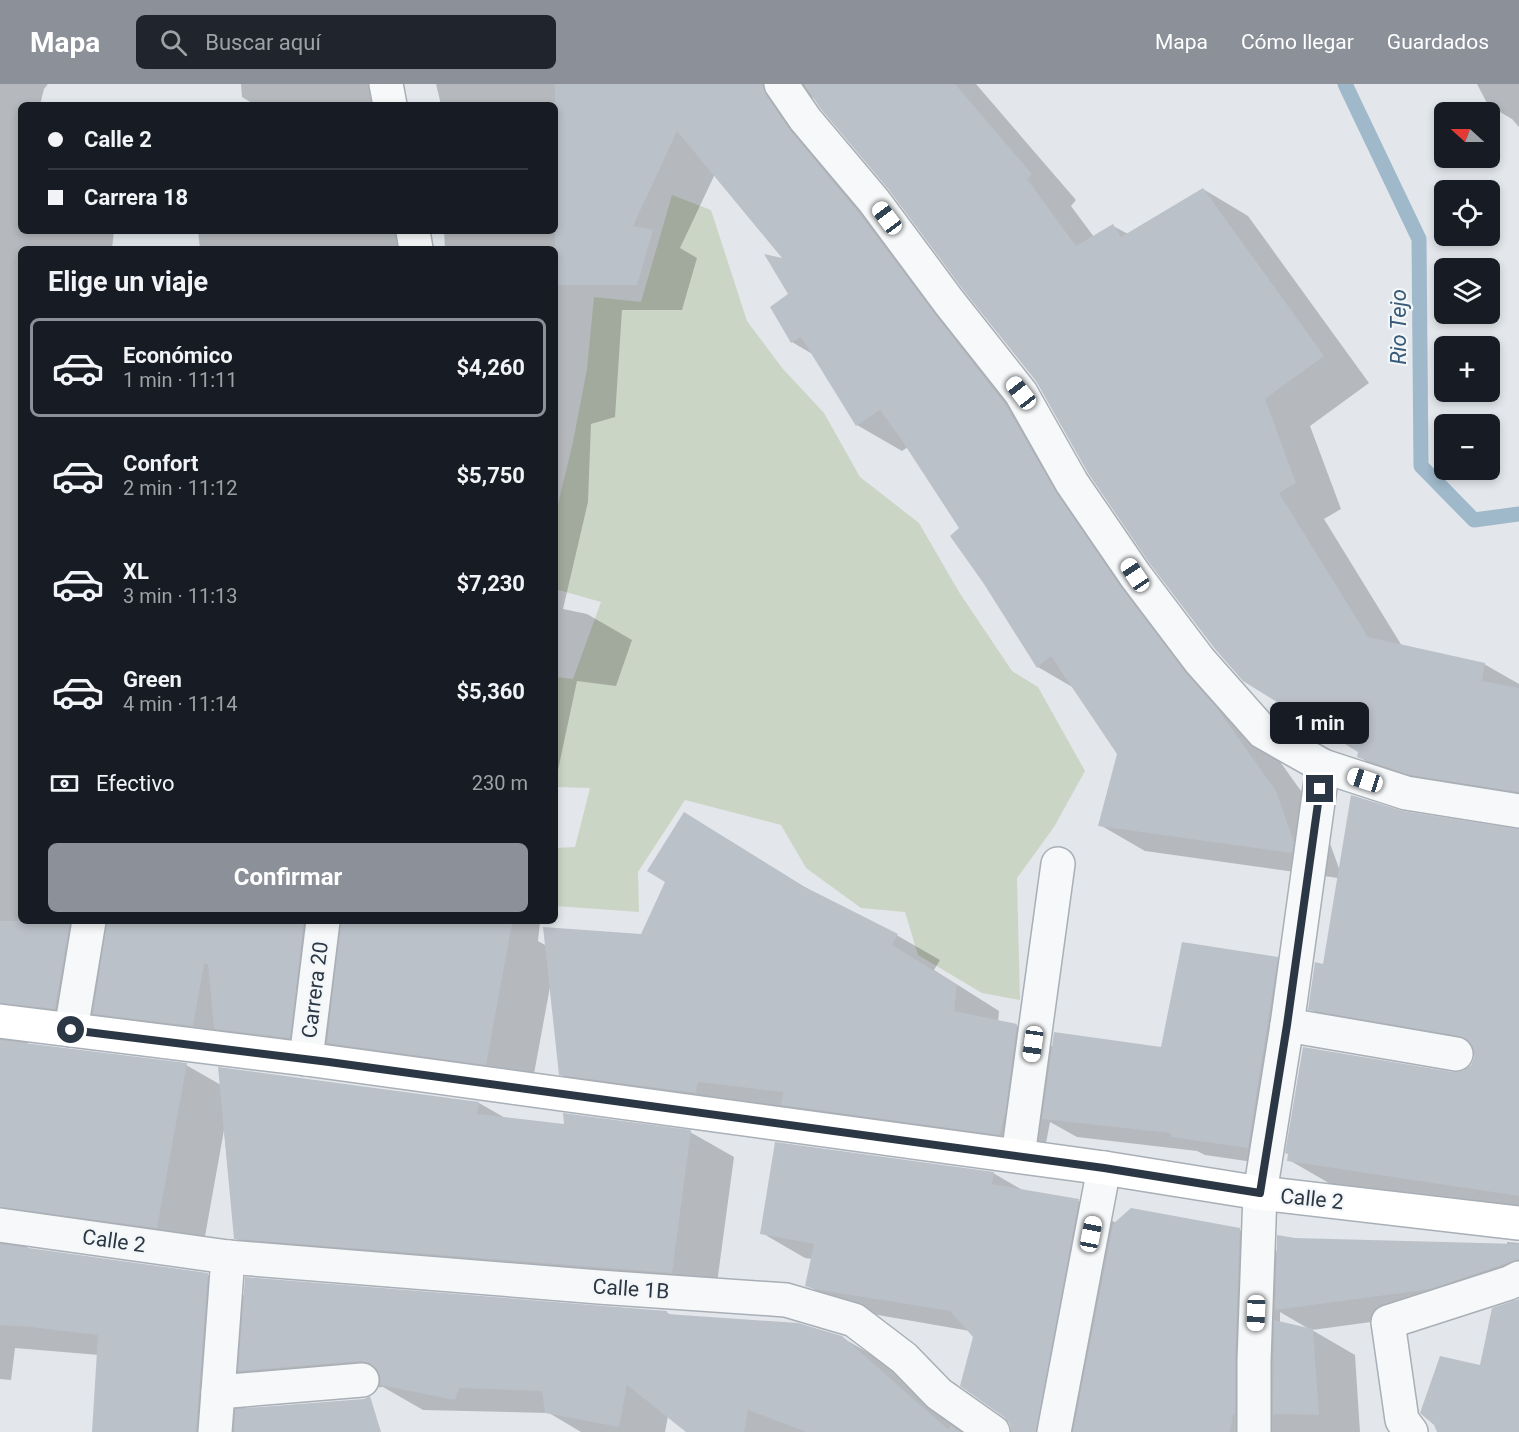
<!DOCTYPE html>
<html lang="es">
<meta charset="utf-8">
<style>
:root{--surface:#171b24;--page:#20242c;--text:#f1f3f6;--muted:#9ea1a6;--line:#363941;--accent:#8c9099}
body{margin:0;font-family:Roboto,sans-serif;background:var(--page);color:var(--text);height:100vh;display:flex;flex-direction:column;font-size:22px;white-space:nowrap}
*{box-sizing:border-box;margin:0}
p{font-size:20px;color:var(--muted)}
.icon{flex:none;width:33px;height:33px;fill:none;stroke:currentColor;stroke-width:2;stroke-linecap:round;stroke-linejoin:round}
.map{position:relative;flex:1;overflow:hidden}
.drawer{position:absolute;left:18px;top:162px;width:540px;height:678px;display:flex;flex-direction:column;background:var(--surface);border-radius:9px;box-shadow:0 3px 9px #0003}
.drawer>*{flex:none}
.guide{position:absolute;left:18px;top:18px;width:540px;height:132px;border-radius:9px;box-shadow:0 3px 9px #0003;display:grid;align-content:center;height:132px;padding:0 30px;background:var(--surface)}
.needle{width:39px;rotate:291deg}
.fabs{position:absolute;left:1434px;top:18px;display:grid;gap:12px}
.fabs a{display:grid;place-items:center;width:66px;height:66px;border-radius:9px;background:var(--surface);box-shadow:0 3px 9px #0003;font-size:30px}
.end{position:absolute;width:27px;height:27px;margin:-14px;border:8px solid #2b3744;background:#fff;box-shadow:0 0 0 3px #fff}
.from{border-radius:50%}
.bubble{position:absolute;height:42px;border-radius:9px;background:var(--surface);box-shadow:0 3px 9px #0003;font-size:20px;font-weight:700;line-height:42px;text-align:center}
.car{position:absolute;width:18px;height:36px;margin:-18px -9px;border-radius:8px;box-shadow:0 0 4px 2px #0007;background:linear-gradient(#fff 24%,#345 0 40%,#fff 0 76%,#345 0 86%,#fff 0)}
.guide b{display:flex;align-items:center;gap:21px;height:57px;font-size:22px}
.guide b+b{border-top:2px solid var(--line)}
.guide i{width:15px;height:15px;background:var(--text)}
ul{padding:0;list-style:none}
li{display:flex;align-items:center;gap:18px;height:99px;margin:0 12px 9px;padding:0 18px;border:3px solid transparent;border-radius:9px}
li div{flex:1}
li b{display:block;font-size:22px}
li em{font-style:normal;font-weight:700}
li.current{border-color:var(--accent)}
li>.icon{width:54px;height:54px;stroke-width:1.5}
h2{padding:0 30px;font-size:27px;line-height:72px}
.pay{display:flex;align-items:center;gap:15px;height:66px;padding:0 30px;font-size:22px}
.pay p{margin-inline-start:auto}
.cta{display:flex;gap:12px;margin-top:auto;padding:12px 30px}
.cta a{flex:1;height:69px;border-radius:9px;background:var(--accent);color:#fff;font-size:24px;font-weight:700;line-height:69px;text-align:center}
header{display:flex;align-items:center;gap:36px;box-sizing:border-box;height:84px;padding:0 30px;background:var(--accent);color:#fff}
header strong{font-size:28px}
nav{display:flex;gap:33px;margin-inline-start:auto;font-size:21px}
.search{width:420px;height:54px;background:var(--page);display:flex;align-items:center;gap:15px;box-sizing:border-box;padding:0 21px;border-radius:9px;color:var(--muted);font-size:22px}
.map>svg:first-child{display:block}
.green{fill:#cbd5c5}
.shadow{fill:#0003;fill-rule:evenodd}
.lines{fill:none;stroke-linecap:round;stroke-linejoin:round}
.stream{stroke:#9fb9ca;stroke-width:15}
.building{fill:#bbc1c9}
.street-casing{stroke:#a8afb6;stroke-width:36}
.secondary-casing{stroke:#a8afb6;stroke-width:36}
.street{stroke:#f6f8f9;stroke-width:33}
.secondary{stroke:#fff;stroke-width:33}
.route{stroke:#2b3744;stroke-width:8}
.labels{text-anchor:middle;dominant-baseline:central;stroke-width:4.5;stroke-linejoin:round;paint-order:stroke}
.street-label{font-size:21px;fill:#2b3744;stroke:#f3f6f8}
.water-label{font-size:22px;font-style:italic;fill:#365a77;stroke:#f3f6f8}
</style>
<header>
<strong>Mapa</strong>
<div class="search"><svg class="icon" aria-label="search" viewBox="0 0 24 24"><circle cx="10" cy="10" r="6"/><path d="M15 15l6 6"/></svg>Buscar aquí</div>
<nav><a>Mapa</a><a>Cómo llegar</a><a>Guardados</a></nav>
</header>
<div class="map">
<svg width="1519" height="1348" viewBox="0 0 1519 1348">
<rect width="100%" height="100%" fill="#e3e7eb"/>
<polygon class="green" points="672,111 711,126 747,237 783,285 824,329 860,393 919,439 959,508 1012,587 1038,603 1085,687 1054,743 1017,794 1020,916 982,909 918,871 905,828 861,824 806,784 781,741 685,716 638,788 639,828 555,822 555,764 575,763 590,704 555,703 555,593 573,595 601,518 555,505 555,433 573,358 587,285 594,213 641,218"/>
<g class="shadow">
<polygon points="0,0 48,0 44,5 40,21 21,21 21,147 114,147 112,165 21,165 21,837 540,837 538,857 547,862 642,851 727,755 819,812 898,852 940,876 934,886 999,927 998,938 1017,942 1053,963 1162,965 1277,874 1310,893 1281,1082 1205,1071 1197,1067 1077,1053 1050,1038 1043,1075 603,1015 560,990 550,903 531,1006 31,951 27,961 186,981 221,1001 220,985 479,1019 507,1035 566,1042 690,1048 734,1073 715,1214 279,1179 235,1154 224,1046 202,1169 30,1156 27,1165 208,1191 245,1212 666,1228 673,1232 841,1253 884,1278 964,1348 689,1348 668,1332 665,1348 581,1348 549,1329 423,1326 383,1303 282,1311 247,1291 245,1326 359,1348 93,1348 99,1271 15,1264 11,1296 0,1295"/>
<polygon points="241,0 397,0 399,21 255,21 242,13"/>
<polygon points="436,0 976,0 1076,116 1071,122 1094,153 1113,142 1128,150 1203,105 1248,132 1369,299 1310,342 1341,425 1324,435 1402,562 1484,580 1519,600 1519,726 1404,699 1359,673 1360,668 1037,297 890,105 814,12 809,18 1321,735 1340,787 1403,729 1519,747 1519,1130 1334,1102 1289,1076 1453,990 1464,989 1472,982 1476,972 1355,951 1310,925 1324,881 1338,794 1145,767 1100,741 1119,670 1074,604 1038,583 961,444 908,363 902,367 857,341 814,271 792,258 790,210 785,176 715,90 680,164 697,174 682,226 622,226 615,333 591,340 588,418 563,525 587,530 632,556 616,602 577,597 555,700 555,165 445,165 444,147 555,147 555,21 441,21"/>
<polygon points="1477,0 1519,0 1519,43 1512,35 1488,21"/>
<polygon points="198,147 421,147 424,165 200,165"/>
<path d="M993,1089L1024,1107L1078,1117L1116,1139L1239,1146L1278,1168L1295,1156L1507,1161V1158L1519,1159V1208L1467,1225L1312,1246L1355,1271L1360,1348H1013L1012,1340L975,1253L970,1247L849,1226L807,1201L812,1175L805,1174L762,1149ZM1280,1228L1309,1245L1280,1239Z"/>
</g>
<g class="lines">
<polyline class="stream" points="1345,0 1419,155 1421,382 1474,436 1519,430"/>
</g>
<g class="building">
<polygon points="555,0 762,0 766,11 790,46 859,129 934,229 1005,320 1056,408 1120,502 1185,588 1217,624 1276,707 1294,758 1292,769 1098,742 1117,670 1051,572 1037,584 984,500 950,452 959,444 901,355 880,326 856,342 801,253 791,259 770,223 788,210 764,170 782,174 677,47 633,142 653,146 637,201 555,201"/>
<polygon points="804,0 955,0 1032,90 1027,95 1076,162 1113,140 1121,153 1203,104 1324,272 1265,315 1296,399 1279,409 1368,553 1485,579 1482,597 1519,604 1519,708 1410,691 1357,673 1358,668 1243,597 1215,565 1150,480 1088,389 1036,297 964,207 889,106 820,24"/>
<polygon points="1351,711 1403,727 1519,745 1519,1112 1287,1077 1288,1070 1285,1069 1303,963 1453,988 1463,987 1471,981 1474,974 1473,963 1467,955 1459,952 1308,926 1315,878 1323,880"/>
<polygon points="684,728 803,802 898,850 892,861 957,901 954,927 1017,940 1005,1031 1004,1031 1000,1051 781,1021 783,1008 699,998 698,1000 697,1000 696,1009 559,991 543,843 641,850 665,798 647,787"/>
<polygon points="0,837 70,837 55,925 0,919"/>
<polygon points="107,837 304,837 290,954 214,945 208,880 204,880 193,942 93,930"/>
<polygon points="341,837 492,837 492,839 512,840 486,981 327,959"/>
<polygon points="1182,858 1278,873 1248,1064 1171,1053 1171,1049 1042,1035 1054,948 1161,963"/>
<polygon points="0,956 187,979 157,1144 0,1123"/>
<polygon points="218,983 479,1018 477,1030 564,1040 563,1029 691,1046 672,1189 234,1155"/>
<polygon points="775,1058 994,1088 992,1100 1079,1115 1036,1348 1011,1348 1010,1340 1004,1333 960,1302 973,1253 950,1227 814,1205 805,1202 814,1160 760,1150"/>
<polygon points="1131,1124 1240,1144 1235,1276 1235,1330 1233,1330 1230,1348 1073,1348 1113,1140"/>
<polygon points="1277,1151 1295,1154 1519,1160 1519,1175 1431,1205 1275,1226"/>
<polygon points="0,1160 208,1189 196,1348 92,1348 98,1251 30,1243 0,1241"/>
<polygon points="245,1193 667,1227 667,1230 798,1239 842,1252 949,1346 950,1341 960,1348 806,1348 748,1326 744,1348 686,1348 627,1301 619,1343 545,1329 542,1307 459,1304 455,1316 380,1301 381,1294 377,1285 369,1279 361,1277 238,1287"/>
<polygon points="1519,1215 1519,1348 1437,1348 1434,1341 1420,1329 1440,1272 1480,1281 1492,1224"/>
<polygon points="1274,1236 1313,1245 1319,1331 1273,1330"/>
<polygon points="370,1312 381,1348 234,1348 235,1325 364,1315"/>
</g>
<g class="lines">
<g class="street-casing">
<g id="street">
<polyline points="386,0 390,21"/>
<polyline points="781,0 805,35 874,117 949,218 1021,309 1072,399 1135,491 1200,577 1263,648 1323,682 1406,709 1519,727"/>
<polyline points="413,147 416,165"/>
<polyline points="1287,941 1456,970"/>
<polyline points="71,946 89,837"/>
<polyline points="306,975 323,837"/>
<polyline points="1018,1072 1058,780"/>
<polyline points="0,1141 228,1173 599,1203 786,1216 854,1236 904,1274 939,1310 993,1348"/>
<polyline points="218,1308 362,1296"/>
<polyline points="215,1348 228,1173"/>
<polyline points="1054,1348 1104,1084"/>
<polyline points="1254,1348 1254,1277 1260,1109 1287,941 1323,682"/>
<polyline points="1411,1348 1402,1336 1388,1238 1509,1199 1519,1194"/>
</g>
</g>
<g class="secondary-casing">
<polyline id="secondary" points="0,937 306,975 1104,1084 1260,1109 1519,1139"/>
</g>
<use href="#street" class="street"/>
<use href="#secondary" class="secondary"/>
</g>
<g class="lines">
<polyline class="route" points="71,946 329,978 1104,1084 1260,1109 1287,941 1320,705"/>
</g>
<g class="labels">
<g class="street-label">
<text transform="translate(315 906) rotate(-83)">Carrera 20</text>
<text transform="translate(1312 1115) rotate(6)">Calle 2</text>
<text transform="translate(114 1157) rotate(8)">Calle 2</text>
<text transform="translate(631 1205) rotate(4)">Calle 1B</text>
</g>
<g class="water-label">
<text transform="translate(1398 243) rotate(-90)">Rio Tejo</text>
</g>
</g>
</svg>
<div class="fabs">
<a><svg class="needle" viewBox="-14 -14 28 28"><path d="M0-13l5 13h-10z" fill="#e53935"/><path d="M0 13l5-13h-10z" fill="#9ea1a6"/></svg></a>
<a><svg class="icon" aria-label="locate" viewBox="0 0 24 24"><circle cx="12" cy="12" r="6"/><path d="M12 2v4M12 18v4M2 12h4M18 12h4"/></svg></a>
<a><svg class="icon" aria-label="layers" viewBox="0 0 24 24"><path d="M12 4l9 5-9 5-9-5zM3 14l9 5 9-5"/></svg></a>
<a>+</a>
<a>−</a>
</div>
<i class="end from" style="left:71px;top:946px"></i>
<i class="end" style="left:1320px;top:705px"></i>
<div class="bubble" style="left:1270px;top:618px;width:99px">1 min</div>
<i class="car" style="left:887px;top:134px;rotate:323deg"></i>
<i class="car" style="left:1021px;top:309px;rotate:322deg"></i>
<i class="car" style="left:1135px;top:491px;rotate:326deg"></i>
<i class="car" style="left:1365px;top:696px;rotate:288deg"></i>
<i class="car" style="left:1033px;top:960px;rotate:188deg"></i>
<i class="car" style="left:1091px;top:1150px;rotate:11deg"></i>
<i class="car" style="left:1256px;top:1229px;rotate:182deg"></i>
<div class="guide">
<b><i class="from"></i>Calle 2</b>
<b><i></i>Carrera 18</b>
</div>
<section class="drawer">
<h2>Elige un viaje</h2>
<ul>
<li class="current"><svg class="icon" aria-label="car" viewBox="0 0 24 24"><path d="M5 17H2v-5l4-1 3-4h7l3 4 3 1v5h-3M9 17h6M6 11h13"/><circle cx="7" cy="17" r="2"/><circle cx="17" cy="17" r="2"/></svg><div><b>Económico</b><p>1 min · 11:11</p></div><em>$4,260</em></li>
<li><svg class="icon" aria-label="car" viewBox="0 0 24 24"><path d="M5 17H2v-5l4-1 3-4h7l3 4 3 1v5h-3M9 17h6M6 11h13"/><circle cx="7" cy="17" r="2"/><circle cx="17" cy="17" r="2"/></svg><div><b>Confort</b><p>2 min · 11:12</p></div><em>$5,750</em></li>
<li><svg class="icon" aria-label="car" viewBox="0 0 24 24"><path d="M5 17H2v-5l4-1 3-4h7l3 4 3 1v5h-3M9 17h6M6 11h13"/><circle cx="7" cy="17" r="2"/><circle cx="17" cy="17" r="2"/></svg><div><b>XL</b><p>3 min · 11:13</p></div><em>$7,230</em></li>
<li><svg class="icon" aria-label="car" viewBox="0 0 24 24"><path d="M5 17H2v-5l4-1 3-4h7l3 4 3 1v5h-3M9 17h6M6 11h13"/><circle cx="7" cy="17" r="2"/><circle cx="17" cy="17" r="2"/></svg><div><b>Green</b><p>4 min · 11:14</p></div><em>$5,360</em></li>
</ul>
<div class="pay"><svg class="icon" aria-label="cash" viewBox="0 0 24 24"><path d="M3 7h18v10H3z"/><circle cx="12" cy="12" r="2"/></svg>Efectivo<p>230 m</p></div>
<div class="cta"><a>Confirmar</a></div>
</section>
</div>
